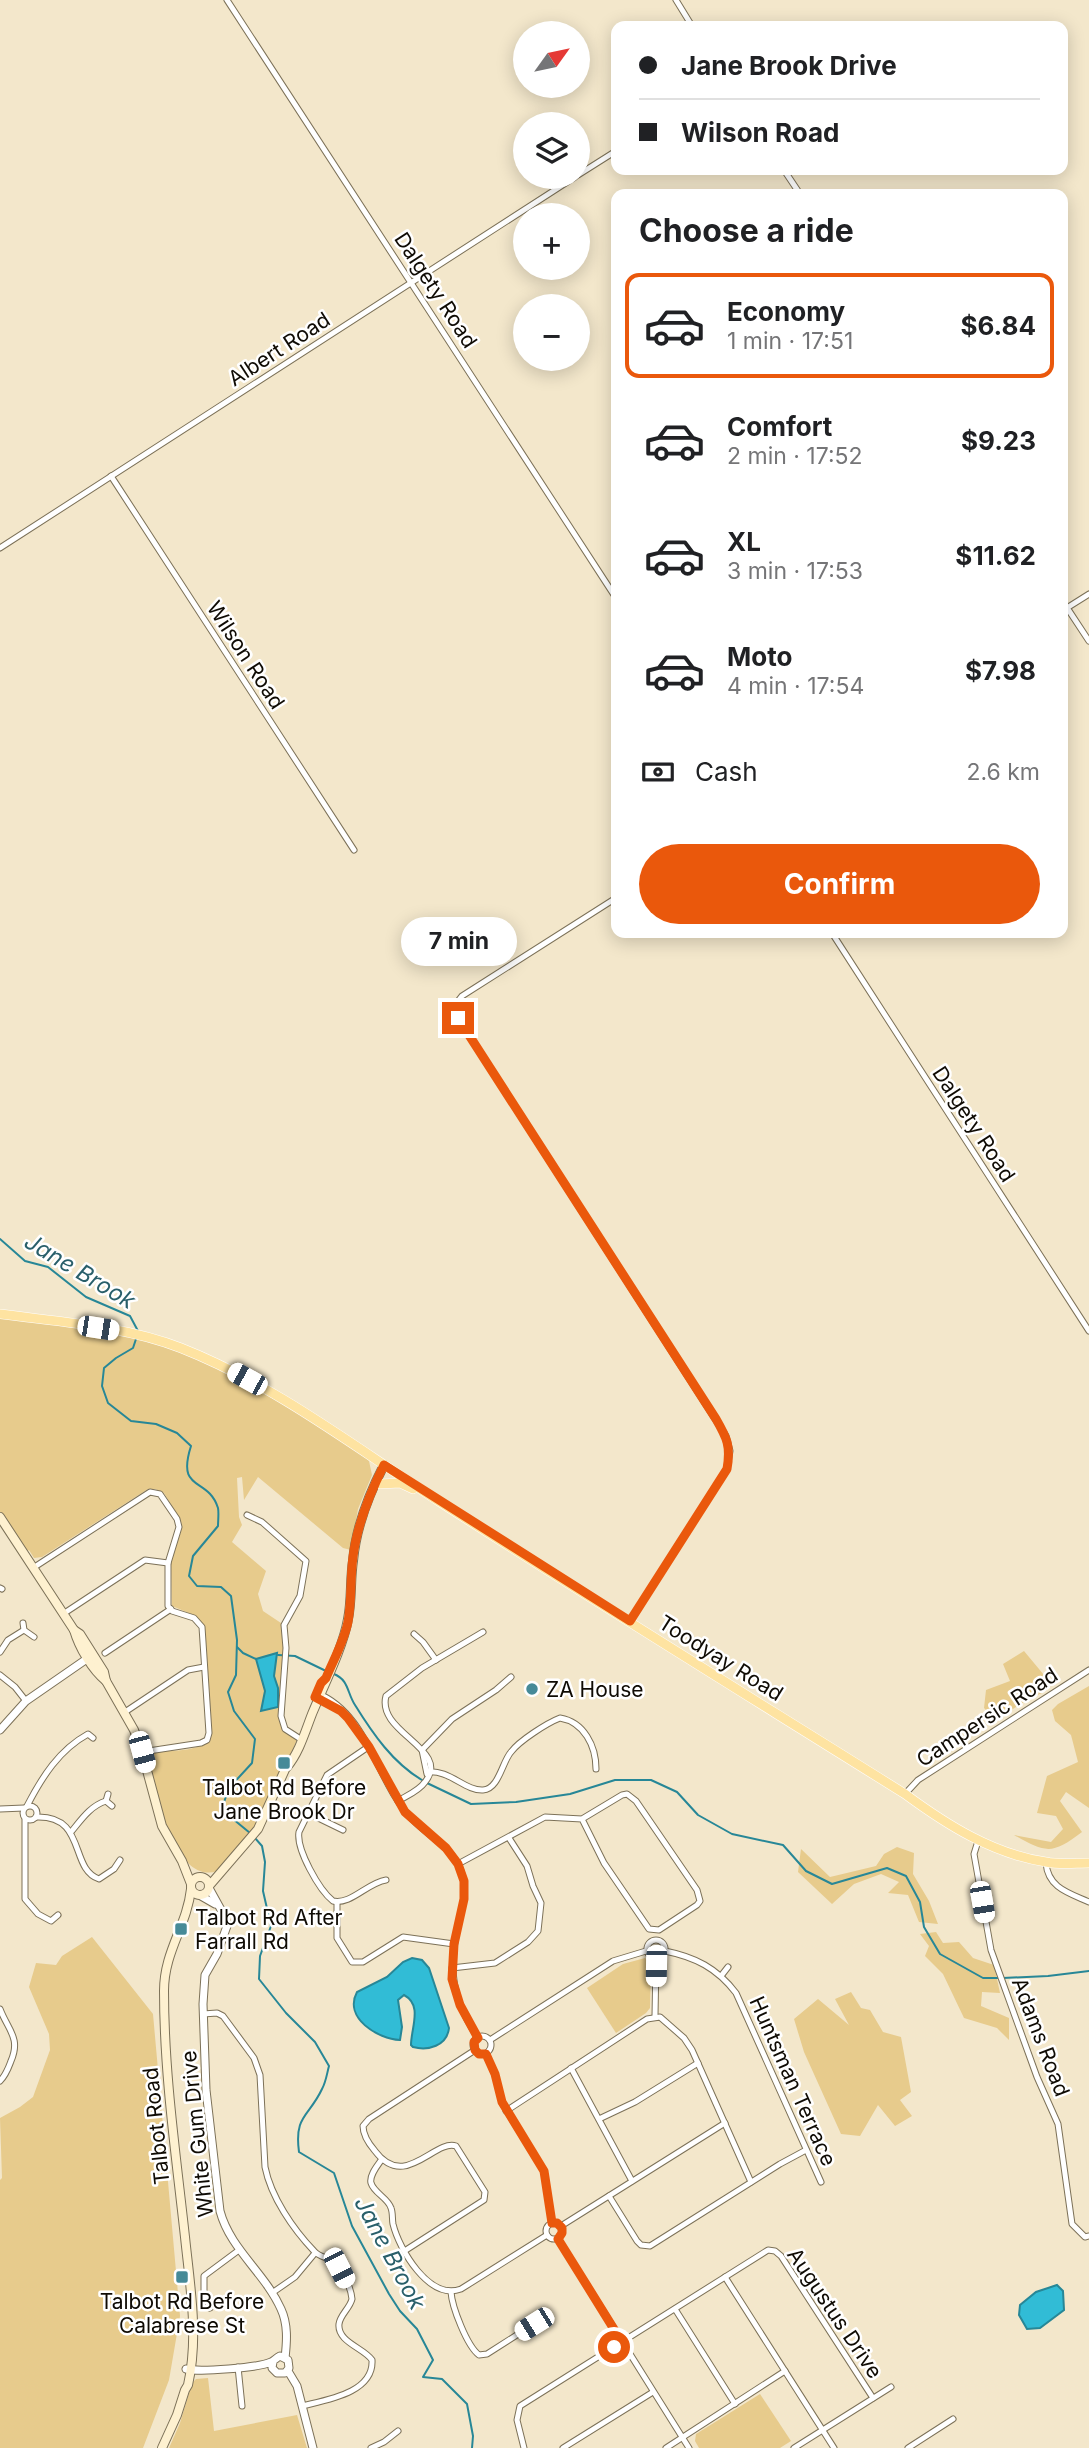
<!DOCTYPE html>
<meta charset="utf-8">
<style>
:root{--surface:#fff;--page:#f6f6f6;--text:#202124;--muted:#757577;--line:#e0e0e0;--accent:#ea580c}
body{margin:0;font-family:Inter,sans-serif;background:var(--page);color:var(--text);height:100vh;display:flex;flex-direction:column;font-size:26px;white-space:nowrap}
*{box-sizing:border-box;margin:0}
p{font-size:23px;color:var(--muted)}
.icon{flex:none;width:38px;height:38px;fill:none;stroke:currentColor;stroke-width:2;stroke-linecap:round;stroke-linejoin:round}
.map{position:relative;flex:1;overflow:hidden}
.side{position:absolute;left:611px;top:189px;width:457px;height:749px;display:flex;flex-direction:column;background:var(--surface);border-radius:14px;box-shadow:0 4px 18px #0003}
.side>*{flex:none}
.top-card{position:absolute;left:611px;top:21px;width:457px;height:154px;border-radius:14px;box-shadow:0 4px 18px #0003;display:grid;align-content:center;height:154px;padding:0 28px;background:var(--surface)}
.needle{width:46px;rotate:57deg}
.tools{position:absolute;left:513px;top:21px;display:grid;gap:14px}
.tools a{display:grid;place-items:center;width:77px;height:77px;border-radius:50%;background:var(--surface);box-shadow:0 4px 18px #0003;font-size:35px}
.end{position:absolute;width:32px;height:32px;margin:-16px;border:9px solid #ea580c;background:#fff;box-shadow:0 0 0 4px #fff}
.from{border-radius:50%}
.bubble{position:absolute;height:49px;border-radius:24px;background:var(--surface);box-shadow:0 4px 18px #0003;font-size:23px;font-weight:700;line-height:49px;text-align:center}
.car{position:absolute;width:21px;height:42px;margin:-21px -10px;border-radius:9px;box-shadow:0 0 5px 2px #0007;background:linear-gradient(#fff 24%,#345 0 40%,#fff 0 76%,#345 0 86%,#fff 0)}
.top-card b{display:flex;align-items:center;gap:24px;height:66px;font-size:26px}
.top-card b+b{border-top:2px solid var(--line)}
.top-card i{width:18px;height:18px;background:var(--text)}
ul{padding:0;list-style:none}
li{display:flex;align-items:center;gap:21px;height:105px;margin:0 14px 10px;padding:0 14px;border:4px solid transparent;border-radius:14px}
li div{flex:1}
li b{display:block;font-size:26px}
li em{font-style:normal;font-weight:700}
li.selected{border-color:var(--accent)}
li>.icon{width:63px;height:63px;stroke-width:1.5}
h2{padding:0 28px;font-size:32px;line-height:84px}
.pay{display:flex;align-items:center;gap:18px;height:77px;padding:0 28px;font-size:26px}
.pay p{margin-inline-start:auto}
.primary-button{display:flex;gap:14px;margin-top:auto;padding:14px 28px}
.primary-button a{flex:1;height:80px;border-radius:42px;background:var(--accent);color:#fff;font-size:28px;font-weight:700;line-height:80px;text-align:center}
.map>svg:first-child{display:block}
.green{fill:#e7cb8c}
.water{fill:#31bcd6;stroke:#278797;stroke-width:2}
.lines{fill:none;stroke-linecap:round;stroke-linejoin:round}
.stream{stroke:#278797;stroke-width:2}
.minor-casing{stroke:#7c7158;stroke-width:7}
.tertiary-casing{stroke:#7c7158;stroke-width:9}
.secondary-casing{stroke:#7c7158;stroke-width:10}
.primary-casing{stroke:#fff;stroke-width:10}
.minor{stroke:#fff;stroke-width:5}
.tertiary{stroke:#fff;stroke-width:7}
.secondary{stroke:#fef1d0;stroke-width:8}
.primary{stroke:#fee3a1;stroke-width:9}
.route{stroke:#ea580c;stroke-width:9}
.poi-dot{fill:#468a98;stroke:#fff;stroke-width:2.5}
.labels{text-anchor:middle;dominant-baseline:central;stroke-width:5;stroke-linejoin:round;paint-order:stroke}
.street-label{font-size:21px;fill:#0f0b04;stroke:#fff}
.poi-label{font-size:21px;fill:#0f0b04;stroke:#fff;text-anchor:start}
.water-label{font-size:23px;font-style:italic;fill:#295f6a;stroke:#fff}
</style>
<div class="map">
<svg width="1089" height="2448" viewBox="0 0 1089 2448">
<rect width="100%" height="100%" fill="#f3e7cb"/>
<g class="green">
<path d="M0,1314L145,1338L203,1357L360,1449L369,1461L372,1475L358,1509L351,1550L343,1548L258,1477L244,1500L242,1477L237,1478L239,1517L242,1525L232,1542L266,1571L258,1594L263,1611L284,1625L283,1724L298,1737C286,1765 279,1796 263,1821C258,1829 233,1863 226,1867C176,1898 156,1791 148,1760L154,1752C171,1750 206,1753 212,1734L205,1627L196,1616L172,1606L171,1563L182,1528L181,1521L164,1493L155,1489H148L42,1557L34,1558L29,1550L26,1552L0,1514Z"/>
<polygon points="1024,1651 1049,1681 1046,1691 1027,1700 996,1720 984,1708 986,1690 1010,1681 1003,1664"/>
<path d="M1089,1686V1808L1066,1792L1060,1801L1082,1832C1052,1855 1046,1853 1014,1835L1051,1842L1063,1829L1056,1816L1037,1813L1047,1776L1078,1762L1071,1735L1055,1721L1052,1710L1058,1704Z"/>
<polygon points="897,1847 914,1853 913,1874 929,1901 938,1924 919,1922 908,1895 888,1893 899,1882 881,1874 854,1884 832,1904 798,1872 801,1849 830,1877 876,1866 884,1854"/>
<polygon points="936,1932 943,1943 959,1942 973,1958 994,1965 1000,1993 982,1992 981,2006 1009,2018 1009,2040 997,2028 964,2018 943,1974 925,1956 929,1946 920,1934"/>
<polygon points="92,1937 153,2014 180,2316 169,2380 143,2448 0,2448 0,2180 2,2178 0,2118 20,2107 33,2097 50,2050 49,2034 29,1987 36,1963 56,1965 62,1956"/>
<polygon points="645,1958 649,1962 651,1968 650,2008 646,2013 616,2033 587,1988 623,1964"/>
<polygon points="851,1992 861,2008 870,2010 883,2032 901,2037 911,2092 900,2100 912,2116 895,2126 878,2105 860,2136 841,2134 804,2052 794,2019 818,1999 849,2025 835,1999"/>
<polygon points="208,2378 214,2431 297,2415 307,2448 169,2448 180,2423 192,2383 196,2379"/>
<polygon points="760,2394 791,2441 780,2448 699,2448 695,2441 696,2434"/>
</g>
<g class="water">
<polygon points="277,1653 274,1676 278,1688 278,1707 261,1711 265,1691 256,1659"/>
<path d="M412,1958L422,1960L429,1968L449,2028C447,2046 428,2051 413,2047L411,2045C411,2028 423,2005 404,1995L398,2000L402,2027L400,2040C378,2039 343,2018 357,1992L387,1977L403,1962Z"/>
<polygon points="1057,2285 1063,2291 1064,2310 1040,2328 1027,2329 1019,2315 1020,2305 1036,2292"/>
</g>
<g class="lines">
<g class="stream">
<polyline points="0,1239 25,1261 48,1267 86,1297 130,1316 138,1331"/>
<path d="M136,1339L133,1348L116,1358L104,1368L102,1386L108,1403L131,1421L156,1424L177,1433L191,1446C176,1493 208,1476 218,1508C219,1513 218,1521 218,1526L193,1556L189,1576L197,1586L221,1587L231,1596L237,1640L236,1675L228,1692L234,1711L255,1739L252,1763L229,1788L223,1805L233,1819L250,1833"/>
<polyline points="237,1647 243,1653 256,1659"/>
<polyline points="278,1655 295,1656 326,1671"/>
<path d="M334,1674C349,1680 347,1693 355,1705C373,1734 393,1763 422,1780"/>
<polyline points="427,1783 471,1804 516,1802 570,1794 615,1780 651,1780 677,1792 698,1815 732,1834 783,1845 806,1871 832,1884 887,1868 906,1876 920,1902 924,1927 940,1954 983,1978 998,1978"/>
<path d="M254,1837L262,1846L265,1862L263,1891L271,1926L260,1956L259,1979L286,2013L315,2042L329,2066C327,2073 326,2082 322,2089C309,2117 294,2115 299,2152L334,2173L352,2226L389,2294L400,2311L417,2329L433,2360L423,2377L442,2379L467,2404L473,2436L472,2448"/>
<polyline points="1003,1978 1048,1976 1089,1971"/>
</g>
<g class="minor-casing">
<g id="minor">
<polyline points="227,0 616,598"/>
<polyline points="676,0 692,26"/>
<polyline points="784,170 800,194"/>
<polyline points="578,175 616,151"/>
<polyline points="111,476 354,850"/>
<polyline points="0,548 575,177"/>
<polyline points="1062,600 1089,641"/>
<polyline points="1062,611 1089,594"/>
<polyline points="616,898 462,996 455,1005 458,1018 726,1436 730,1451 727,1469 630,1621"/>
<polyline points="832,933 1089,1331"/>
<polyline points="247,1515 262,1522 306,1561 300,1596 284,1625 286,1648 281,1716 285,1729 302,1740"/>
<polyline points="33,1568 150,1492 160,1494 177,1519 179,1527 168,1563 168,1606 172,1611 194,1618 202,1627 209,1733 207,1740 201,1743 142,1752"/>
<polyline points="0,1588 2,1589"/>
<polyline points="63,1614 145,1560 168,1563"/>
<polyline points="23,1623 24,1630 34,1637"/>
<polyline points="414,1634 423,1642 436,1660"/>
<polyline points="0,1652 8,1640 24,1630"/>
<polyline points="105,1653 171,1609"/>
<polyline points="0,1675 15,1687 26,1701"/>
<path d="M317,1693C369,1714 376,1782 412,1819C431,1839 457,1849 463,1878C466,1895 462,1910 458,1926C448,1971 452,1999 478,2038"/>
<polyline points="315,1697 335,1708"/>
<polyline points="125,1712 188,1670 204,1667"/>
<path d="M368,1747L327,1775L299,1832C296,1849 319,1890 333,1901C351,1905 367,1883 386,1880"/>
<polyline points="422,1750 452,1719 496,1690 511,1677"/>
<polyline points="422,1750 427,1774"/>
<path d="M427,1772C449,1769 465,1791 483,1790C499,1789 502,1762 511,1752C519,1741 547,1723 560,1718C584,1722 596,1746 596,1769"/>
<polyline points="108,1794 106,1801 112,1806"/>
<polyline points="905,1794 918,1780 1089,1670"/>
<path d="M398,1801C406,1796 419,1791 425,1782C452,1749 376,1733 386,1696L422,1668L483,1632"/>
<circle cx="30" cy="1813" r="7"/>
<path d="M27,1806C42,1777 59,1750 88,1734L93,1738"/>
<polyline points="0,1809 24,1808"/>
<polyline points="308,1813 343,1830"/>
<path d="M36,1817C87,1815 69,1869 99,1879L114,1869L120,1860"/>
<polyline points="25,1819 25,1899 38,1914 51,1921 58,1915"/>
<path d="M71,1832C81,1820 90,1806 106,1801"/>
<polyline points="978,1841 974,1854 991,1950 1037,2077 1058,2124 1072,2224 1085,2237 1089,2236"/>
<path d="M1046,1863C1048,1888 1069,1893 1089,1902"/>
<polyline points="458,1864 545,1817 582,1819 622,1795 627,1794 636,1801 697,1890 700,1901 697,1905 659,1930 649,1929 604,1863 582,1819"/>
<polyline points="337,1902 337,1938 352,1962 363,1962 403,1937 454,1944"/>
<circle cx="656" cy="1949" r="9"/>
<path d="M665,1951C695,1957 717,1968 736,1993L821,2182"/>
<polyline points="452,1968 495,1963 528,1942 538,1931 541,1903 533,1886 527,1866 509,1838"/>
<polyline points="721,1976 728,1967"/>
<path d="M0,2009C8,2030 21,2038 11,2061C8,2069 6,2075 0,2081"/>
<path d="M203,2014L217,2013L223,2016L254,2058L260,2075L265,2167C271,2197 293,2229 314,2251C319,2257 326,2257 333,2261C342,2267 351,2288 352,2299C350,2308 340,2315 339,2324C337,2342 364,2348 372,2360C374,2393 326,2400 302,2406"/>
<polyline points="655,2016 656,1959"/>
<circle cx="482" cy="2045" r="9"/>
<polyline points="490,2040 613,1961 646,1951"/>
<polyline points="486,2054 495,2074 502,2103 544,2171 552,2223"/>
<polyline points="571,2068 632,2181"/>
<polyline points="506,2111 647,2019 660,2017 684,2038 692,2050 751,2182"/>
<polyline points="599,2119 635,2102 698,2063"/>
<path d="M382,2159C378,2165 369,2175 371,2183C374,2193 388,2198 391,2208C393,2213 392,2219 393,2224C399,2249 429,2301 461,2289L547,2235"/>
<polyline points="609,2196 637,2241 641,2245 650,2246 780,2164 806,2150"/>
<circle cx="554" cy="2231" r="8"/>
<polyline points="561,2226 725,2123"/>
<polyline points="558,2239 689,2448"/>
<path d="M406,2250L484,2200L485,2192L456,2146C434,2139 405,2191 375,2151C369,2144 363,2136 363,2126L369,2119L475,2050"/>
<polyline points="725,2277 834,2448"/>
<path d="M451,2292C452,2307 467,2346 479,2355L487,2354L534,2324"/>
<polyline points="272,2293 295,2277 315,2253"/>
<polyline points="210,2308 204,2294 204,2276 239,2250"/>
<polyline points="675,2309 735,2404"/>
<polyline points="238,2367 242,2406"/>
<polyline points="371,2448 384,2442 398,2431"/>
<polyline points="524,2448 517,2420 520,2406 768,2250 775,2251 781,2256 873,2398"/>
<polyline points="563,2448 653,2392"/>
<polyline points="666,2448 785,2371"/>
<polyline points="794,2448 891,2387"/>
<polyline points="908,2448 953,2419"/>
</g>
</g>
<g class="tertiary-casing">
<g id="tertiary">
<polyline points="0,1730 26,1701 91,1656"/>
<path d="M209,1888L225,1917L227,1926L217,1954L205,1975L203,2004L206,2090L220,2211C230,2249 265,2273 281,2309C288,2324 287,2341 285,2358"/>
<polyline points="201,1896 215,1904"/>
<path d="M186,2369C200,2372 258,2368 271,2362C274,2361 276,2358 280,2356L288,2360L289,2368L285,2373H277L272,2368L273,2362"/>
<polyline points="288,2371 297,2386 313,2448"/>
</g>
</g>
<g class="secondary-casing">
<g id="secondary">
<path d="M0,1517L74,1630C79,1647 92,1670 106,1681"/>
<polyline points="74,1630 80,1634 104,1672 106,1681 134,1730 142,1752 162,1826 182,1861 191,1884"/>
<path d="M287,1767C299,1753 305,1732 312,1714C323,1687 343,1648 348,1619C352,1600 350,1580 353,1561C356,1527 369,1494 384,1465"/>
<circle cx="200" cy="1886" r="9"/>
<polyline points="209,1886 258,1829 288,1763"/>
<path d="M162,2448L177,2415L185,2390L188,2385C199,2336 190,2286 185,2237C176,2155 164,2073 164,1991C164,1951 187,1926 191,1889"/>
</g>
</g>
<g class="primary-casing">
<g id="primary">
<path d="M0,1314C60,1322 125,1326 181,1348C275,1385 356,1448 440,1502C594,1601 750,1697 905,1794C947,1825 993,1854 1046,1862C1060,1865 1075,1863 1089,1863"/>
<polyline points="380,1484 400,1483 413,1489"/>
</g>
</g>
<use href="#minor" class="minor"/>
<use href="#tertiary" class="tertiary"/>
<use href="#secondary" class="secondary"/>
<use href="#primary" class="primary"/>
</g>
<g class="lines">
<path class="route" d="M458,1018L716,1419C727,1438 731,1446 727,1469L630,1621L384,1465C370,1493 357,1525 353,1557C350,1578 352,1600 348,1622C344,1641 334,1659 326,1678L321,1683L315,1697L341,1711L348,1718L369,1747L405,1812L446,1848L458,1864L464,1881V1899L454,1944L452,1979L460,2005L478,2038L474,2042L475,2050L479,2054H486L495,2074L502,2102L544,2171L552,2223H557L562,2228V2233L558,2239L622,2342L614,2347"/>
</g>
<g class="poi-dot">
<circle cx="532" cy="1689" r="7"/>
<rect x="277" y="1756" width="14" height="14" rx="3.5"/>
<rect x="174" y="1922" width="14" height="14" rx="3.5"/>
<rect x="175" y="2270" width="14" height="14" rx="3.5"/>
</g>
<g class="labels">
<g class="street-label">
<text transform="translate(436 290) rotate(57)">Dalgety Road</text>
<text transform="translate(279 349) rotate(-33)">Albert Road</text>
<text transform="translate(246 655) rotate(57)">Wilson Road</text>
<text transform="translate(974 1124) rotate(57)">Dalgety Road</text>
<text transform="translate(721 1658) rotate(32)">Toodyay Road</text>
<text transform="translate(987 1717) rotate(-33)">Campersic Road</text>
<text transform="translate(1041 2037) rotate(69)">Adams Road</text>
<text transform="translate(793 2081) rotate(66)">Huntsman Terrace</text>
<text transform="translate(156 2126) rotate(-96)">Talbot Road</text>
<text transform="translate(197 2134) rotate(-96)">White Gum Drive</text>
<text transform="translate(835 2313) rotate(56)">Augustus Drive</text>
</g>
<g class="poi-label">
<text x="546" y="1689">ZA House</text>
<text x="284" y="1787" text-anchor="middle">Talbot Rd Before<tspan x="284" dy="24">Jane Brook Dr</tspan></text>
<text x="195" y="1917">Talbot Rd After<tspan x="195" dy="24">Farrall Rd</tspan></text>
<text x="182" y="2301" text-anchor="middle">Talbot Rd Before<tspan x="182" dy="24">Calabrese St</tspan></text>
</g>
<g class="water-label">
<text transform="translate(80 1271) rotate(31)">Jane Brook</text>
<text transform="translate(390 2253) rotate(62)">Jane Brook</text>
</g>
</g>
</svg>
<div class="tools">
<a><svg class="needle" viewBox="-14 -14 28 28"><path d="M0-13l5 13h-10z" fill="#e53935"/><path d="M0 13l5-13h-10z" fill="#757577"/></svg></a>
<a><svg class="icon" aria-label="layers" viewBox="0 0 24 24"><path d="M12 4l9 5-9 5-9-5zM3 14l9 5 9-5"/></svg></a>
<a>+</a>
<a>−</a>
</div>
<i class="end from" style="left:614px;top:2347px"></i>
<i class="end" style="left:458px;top:1018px"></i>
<div class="bubble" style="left:401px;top:917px;width:116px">7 min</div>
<i class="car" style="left:98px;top:1328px;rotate:99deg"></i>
<i class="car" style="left:247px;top:1379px;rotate:299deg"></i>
<i class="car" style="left:142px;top:1752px;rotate:165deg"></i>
<i class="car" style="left:982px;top:1902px;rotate:170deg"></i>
<i class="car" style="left:656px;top:1966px;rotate:181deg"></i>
<i class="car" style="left:339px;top:2268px;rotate:153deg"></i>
<i class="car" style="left:534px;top:2324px;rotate:238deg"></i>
<div class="top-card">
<b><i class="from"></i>Jane Brook Drive</b>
<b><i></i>Wilson Road</b>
</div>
<section class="side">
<h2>Choose a ride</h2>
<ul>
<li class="selected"><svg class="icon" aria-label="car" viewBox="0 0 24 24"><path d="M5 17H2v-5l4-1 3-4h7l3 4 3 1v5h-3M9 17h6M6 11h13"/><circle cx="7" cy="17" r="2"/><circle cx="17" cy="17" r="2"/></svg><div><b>Economy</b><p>1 min · 17:51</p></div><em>$6.84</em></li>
<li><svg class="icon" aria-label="car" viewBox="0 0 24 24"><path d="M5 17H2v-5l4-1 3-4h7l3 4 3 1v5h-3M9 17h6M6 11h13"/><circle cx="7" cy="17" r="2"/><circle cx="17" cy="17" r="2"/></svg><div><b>Comfort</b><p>2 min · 17:52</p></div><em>$9.23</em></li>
<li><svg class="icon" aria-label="car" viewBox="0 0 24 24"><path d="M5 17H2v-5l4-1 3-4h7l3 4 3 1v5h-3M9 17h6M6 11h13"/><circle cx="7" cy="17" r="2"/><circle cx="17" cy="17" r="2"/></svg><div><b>XL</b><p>3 min · 17:53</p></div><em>$11.62</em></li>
<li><svg class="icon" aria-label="car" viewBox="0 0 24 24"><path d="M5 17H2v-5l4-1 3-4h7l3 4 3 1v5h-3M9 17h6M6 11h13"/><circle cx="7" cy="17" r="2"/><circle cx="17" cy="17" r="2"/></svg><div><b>Moto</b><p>4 min · 17:54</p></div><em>$7.98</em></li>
</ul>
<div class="pay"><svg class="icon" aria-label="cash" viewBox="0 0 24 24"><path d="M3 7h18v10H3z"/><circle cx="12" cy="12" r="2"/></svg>Cash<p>2.6 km</p></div>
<div class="primary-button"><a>Confirm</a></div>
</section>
</div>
